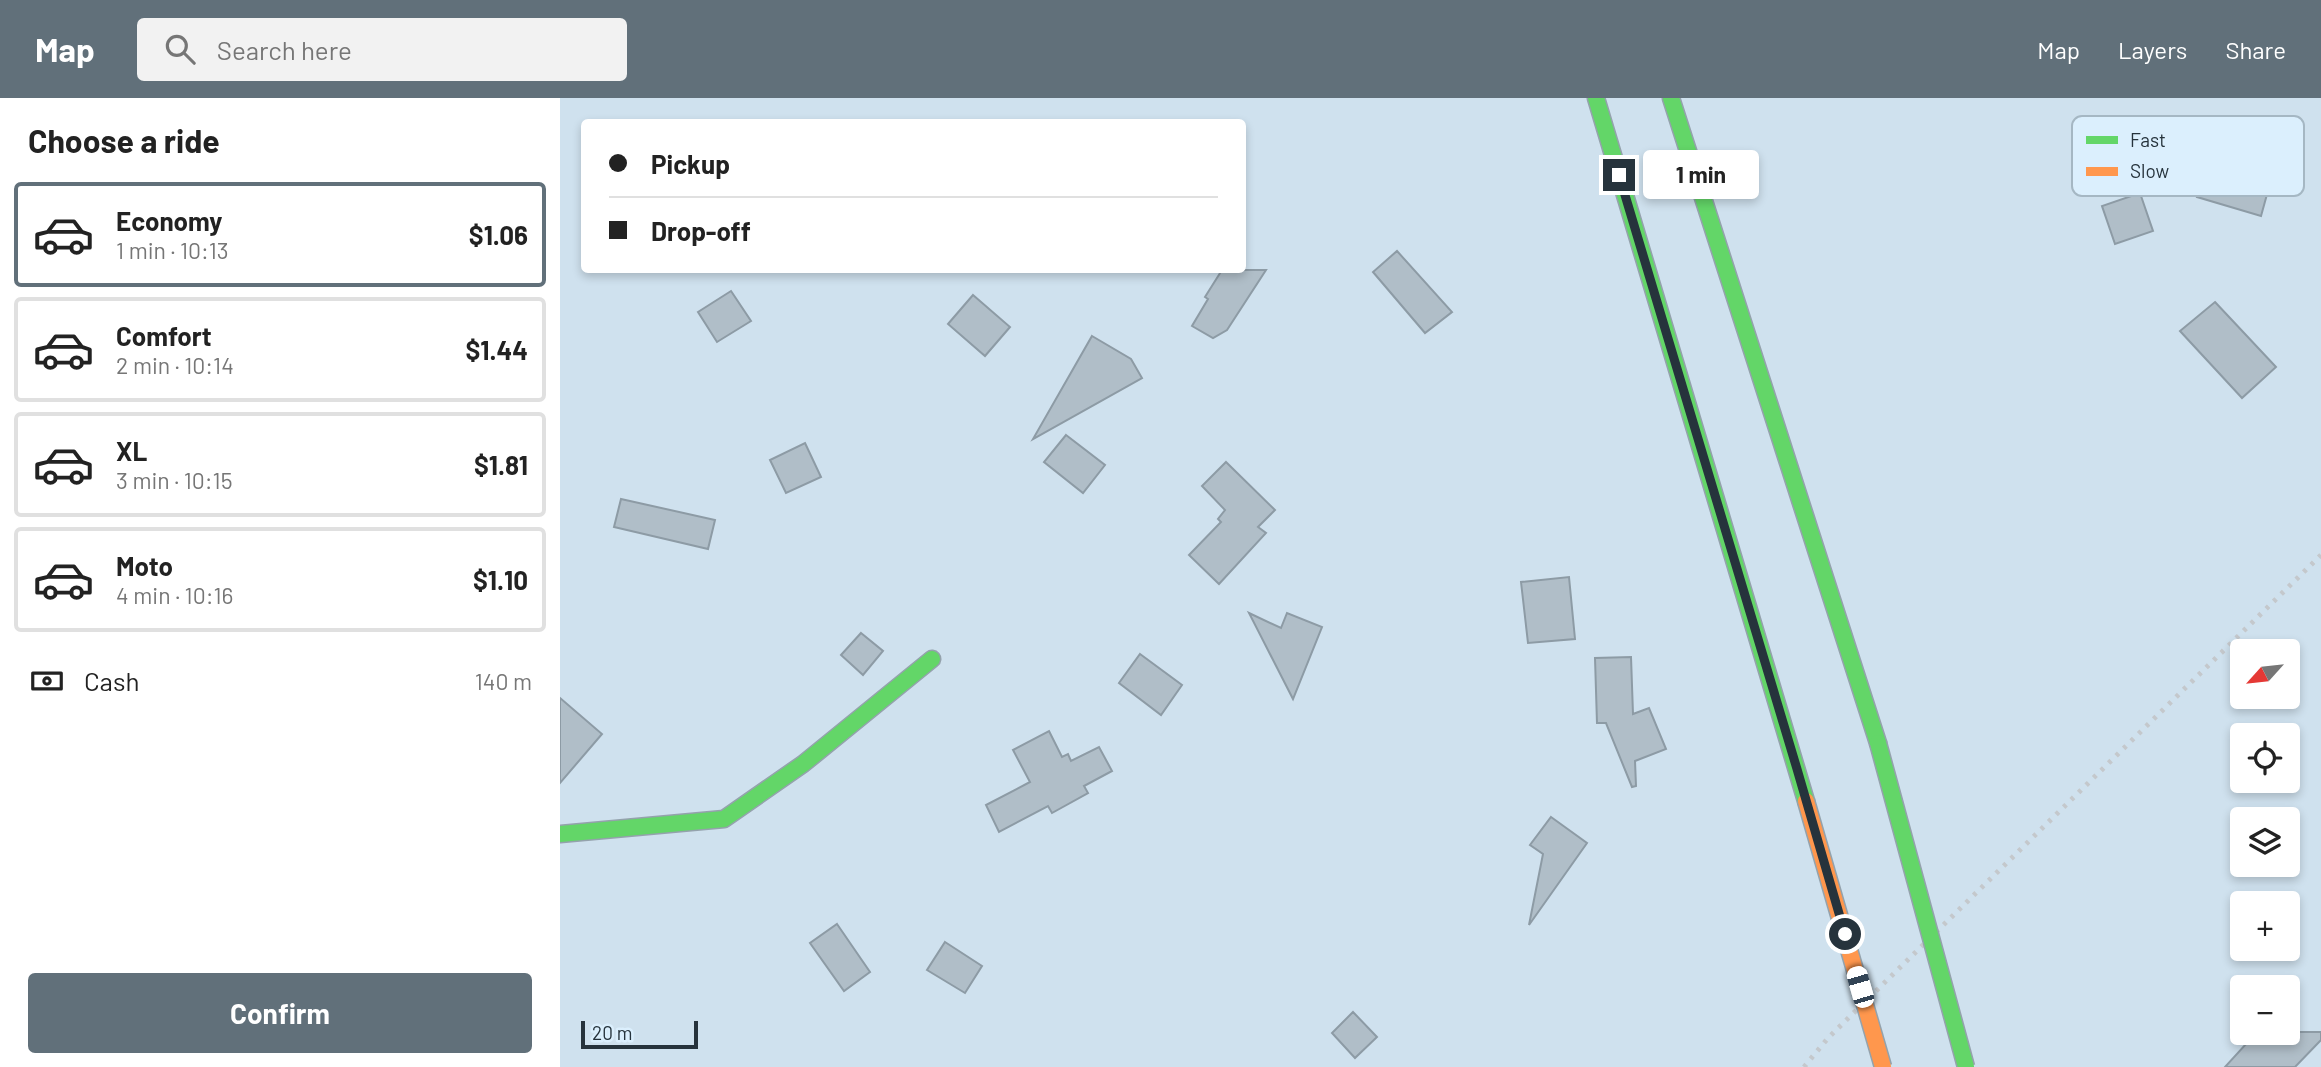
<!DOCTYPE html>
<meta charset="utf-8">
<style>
:root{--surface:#fff;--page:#f2f2f2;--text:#222;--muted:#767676;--line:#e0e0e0;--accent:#61707a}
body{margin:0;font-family:Barlow,sans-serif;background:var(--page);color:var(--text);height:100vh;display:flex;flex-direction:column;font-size:26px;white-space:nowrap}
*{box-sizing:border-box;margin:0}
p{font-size:23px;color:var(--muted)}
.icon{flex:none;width:38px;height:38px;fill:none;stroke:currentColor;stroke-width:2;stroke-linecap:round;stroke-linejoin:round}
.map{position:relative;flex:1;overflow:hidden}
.drawer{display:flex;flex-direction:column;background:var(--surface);width:560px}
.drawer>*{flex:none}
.hud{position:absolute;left:21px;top:21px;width:665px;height:154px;border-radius:7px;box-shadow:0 4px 10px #0003;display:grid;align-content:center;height:154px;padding:0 28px;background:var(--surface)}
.needle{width:46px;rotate:243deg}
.tools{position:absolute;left:1670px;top:541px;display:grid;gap:14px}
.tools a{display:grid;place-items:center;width:70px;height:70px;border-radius:7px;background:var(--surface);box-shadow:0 4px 10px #0003;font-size:35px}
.scale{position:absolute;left:21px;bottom:18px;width:117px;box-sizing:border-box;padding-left:7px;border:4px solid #26333c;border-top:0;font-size:19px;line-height:24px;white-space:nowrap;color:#26333c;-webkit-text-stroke:5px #dbeffd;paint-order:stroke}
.end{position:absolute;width:32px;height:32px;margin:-16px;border:9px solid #26333c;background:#fff;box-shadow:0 0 0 4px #fff}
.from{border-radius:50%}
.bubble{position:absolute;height:49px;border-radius:7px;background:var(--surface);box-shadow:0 4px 10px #0003;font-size:23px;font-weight:700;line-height:49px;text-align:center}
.car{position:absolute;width:21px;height:42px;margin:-21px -10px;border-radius:9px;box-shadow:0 0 5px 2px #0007;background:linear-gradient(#fff 24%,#345 0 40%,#fff 0 76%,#345 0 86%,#fff 0)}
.hud b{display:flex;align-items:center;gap:24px;height:66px;font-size:26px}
.hud b+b{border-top:2px solid var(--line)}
.hud i{width:18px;height:18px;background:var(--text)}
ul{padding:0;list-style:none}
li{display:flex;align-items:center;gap:21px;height:105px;margin:0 14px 10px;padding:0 14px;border:4px solid var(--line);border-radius:7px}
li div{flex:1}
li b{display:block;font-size:26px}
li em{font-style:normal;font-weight:700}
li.current{border-color:var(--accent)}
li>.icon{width:63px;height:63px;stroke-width:1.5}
h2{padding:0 28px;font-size:32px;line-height:84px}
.pay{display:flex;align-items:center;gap:18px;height:77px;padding:0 28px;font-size:26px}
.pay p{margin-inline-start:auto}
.button{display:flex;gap:14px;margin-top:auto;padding:14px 28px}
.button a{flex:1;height:80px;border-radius:7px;background:var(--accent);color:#fff;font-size:28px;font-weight:700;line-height:80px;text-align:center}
header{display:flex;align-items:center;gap:42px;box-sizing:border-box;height:98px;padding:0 35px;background:var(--accent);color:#fff}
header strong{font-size:33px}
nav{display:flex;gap:38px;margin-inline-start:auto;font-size:24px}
.search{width:490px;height:63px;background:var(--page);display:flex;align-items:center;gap:18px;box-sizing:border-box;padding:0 24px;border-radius:7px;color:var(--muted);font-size:26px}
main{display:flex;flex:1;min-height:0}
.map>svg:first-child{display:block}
.building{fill:#b0bec8;stroke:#8d9ba5;stroke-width:2}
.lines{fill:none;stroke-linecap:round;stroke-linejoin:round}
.fast-casing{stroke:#94a2ac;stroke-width:19}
.fast{stroke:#63d668;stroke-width:16}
.rail{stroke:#c4c8cc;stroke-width:5;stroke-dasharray:3.5 7;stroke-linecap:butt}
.fast-bridge-casing{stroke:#94a2ac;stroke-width:19;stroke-linecap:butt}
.slow-bridge-casing{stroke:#94a2ac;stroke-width:19;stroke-linecap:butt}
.fast-bridge{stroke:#63d668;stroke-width:16}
.slow-bridge{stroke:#ff974d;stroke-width:16}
.route{stroke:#26333c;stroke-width:9}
.key{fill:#dbeffd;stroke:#a5b7c3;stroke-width:2}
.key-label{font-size:19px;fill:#26333c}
</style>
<header>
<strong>Map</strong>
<div class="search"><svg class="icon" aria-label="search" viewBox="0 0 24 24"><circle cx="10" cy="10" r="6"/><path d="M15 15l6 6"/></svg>Search here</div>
<nav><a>Map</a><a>Layers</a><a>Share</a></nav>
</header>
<main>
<section class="drawer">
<h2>Choose a ride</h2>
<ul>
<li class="current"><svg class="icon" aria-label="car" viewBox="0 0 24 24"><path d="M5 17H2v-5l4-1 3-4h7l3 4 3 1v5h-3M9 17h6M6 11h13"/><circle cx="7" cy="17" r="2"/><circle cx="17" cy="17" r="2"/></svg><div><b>Economy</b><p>1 min · 10:13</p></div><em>$1.06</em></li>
<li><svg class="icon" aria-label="car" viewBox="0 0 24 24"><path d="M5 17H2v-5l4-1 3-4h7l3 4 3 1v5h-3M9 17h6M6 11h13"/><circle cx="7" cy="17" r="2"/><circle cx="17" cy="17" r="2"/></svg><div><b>Comfort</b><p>2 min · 10:14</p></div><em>$1.44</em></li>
<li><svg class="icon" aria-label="car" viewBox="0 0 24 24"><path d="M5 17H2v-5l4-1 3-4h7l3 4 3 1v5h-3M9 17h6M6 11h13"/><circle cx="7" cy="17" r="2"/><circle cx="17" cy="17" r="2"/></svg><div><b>XL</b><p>3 min · 10:15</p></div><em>$1.81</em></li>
<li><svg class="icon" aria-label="car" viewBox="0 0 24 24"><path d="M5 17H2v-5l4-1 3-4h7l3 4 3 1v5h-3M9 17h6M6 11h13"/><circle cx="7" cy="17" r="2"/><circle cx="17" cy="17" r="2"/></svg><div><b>Moto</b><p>4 min · 10:16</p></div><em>$1.10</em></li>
</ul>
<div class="pay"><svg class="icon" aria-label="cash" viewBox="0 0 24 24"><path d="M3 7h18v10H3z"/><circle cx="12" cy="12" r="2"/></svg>Cash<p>140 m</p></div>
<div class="button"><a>Confirm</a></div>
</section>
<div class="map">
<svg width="1761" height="969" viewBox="0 0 1761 969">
<rect width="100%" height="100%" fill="#cfe1ee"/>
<g class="building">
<polygon points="1652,52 1714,71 1701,118 1637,99"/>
<polygon points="1580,95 1593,133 1555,146 1542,108"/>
<polygon points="837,153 892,214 865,235 813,174"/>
<polygon points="662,172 706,172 667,232 653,240 632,228 648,201 645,199"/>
<polygon points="171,193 191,223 157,244 138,214"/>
<polygon points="413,197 450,229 425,258 388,226"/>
<polygon points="1655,204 1716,269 1682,300 1620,233"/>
<polygon points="532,238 571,261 582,280 473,341"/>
<polygon points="506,337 545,367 523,395 484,364"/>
<polygon points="245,345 261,379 226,395 210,362"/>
<polygon points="666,364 715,412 698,429 706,435 659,486 629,457 661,424 658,421 665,412 642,388"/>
<polygon points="61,401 155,422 148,451 54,429"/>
<polygon points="1009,479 1015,541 968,545 961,484"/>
<polygon points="689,515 721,530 727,515 762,529 733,601"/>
<polygon points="301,535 323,553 303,577 281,557"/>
<polygon points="580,556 622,587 601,617 559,585"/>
<polygon points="1071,559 1073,616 1089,610 1106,651 1075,663 1076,688 1072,689 1046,625 1037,625 1035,560"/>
<polygon points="0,600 42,636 0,685"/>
<polygon points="489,633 502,659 508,656 511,663 539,649 552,673 524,688 528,695 492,715 488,708 439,734 426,707 470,684 453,652"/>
<polygon points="991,719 1027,745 969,827 983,756 970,747"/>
<polygon points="277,826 310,874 284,893 250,845"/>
<polygon points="385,844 422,868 405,895 367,872"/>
<polygon points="793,914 817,939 795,960 772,935"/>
<polygon points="1697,934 1761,934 1761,942 1735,969 1665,969"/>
</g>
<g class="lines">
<g class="fast-casing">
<g id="fast">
<polyline points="1036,0 1246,703"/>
<polyline points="1111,0 1318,645"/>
<polyline points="0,736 164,721 243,666 372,561"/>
</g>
</g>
<use href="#fast" class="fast"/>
<polyline class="rail" points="1244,969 1268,940 1761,457"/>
<g class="fast-bridge-casing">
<polyline id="fast-bridge" points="1318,645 1406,969"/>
</g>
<g class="slow-bridge-casing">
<polyline id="slow-bridge" points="1246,703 1323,969"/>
</g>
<use href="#fast-bridge" class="fast-bridge"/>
<use href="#slow-bridge" class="slow-bridge"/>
</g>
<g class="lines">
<polyline class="route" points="1059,77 1237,671 1285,836"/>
</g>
<rect x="1512" y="18" width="232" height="80" rx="10" class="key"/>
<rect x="1526" y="38" width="32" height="8" fill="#63d668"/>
<rect x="1526" y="69" width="32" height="9" fill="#ff974d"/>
<g class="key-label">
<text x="1570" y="49">Fast</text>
<text x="1570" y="80">Slow</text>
</g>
</svg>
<div class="tools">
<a><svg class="needle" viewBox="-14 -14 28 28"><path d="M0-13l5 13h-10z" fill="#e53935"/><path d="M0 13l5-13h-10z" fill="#767676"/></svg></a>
<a><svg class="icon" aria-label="locate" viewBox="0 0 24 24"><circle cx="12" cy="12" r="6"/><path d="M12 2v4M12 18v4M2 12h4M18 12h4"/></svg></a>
<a><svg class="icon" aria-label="layers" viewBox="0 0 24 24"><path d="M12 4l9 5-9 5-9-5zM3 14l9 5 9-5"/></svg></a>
<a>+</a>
<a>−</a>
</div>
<div class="scale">20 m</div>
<i class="end from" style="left:1285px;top:836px"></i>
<i class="end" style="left:1059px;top:77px"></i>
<div class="bubble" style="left:1083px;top:52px;width:116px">1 min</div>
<i class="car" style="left:1300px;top:889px;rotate:344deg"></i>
<div class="hud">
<b><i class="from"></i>Pickup</b>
<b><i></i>Drop-off</b>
</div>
</div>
</main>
